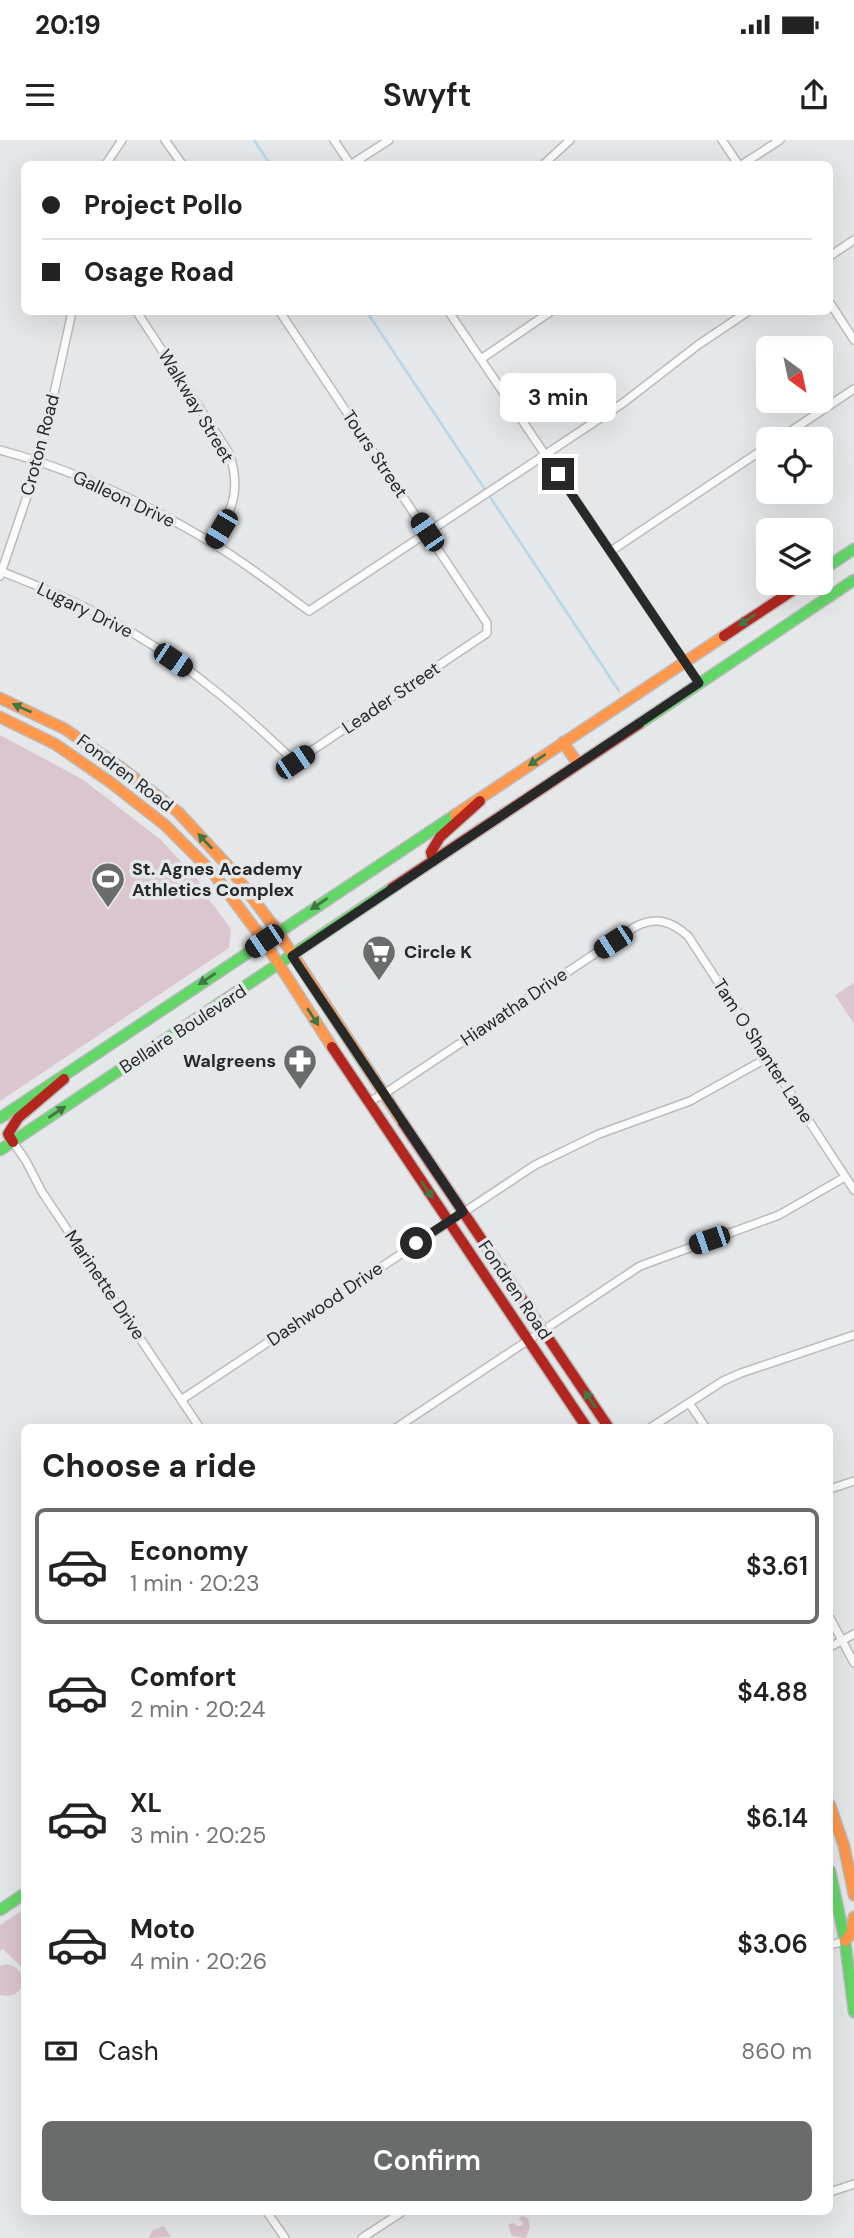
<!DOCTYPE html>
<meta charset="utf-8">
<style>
:root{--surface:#fff;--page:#f6f6f6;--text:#222;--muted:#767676;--line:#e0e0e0;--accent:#6a6c6c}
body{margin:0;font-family:"DM Sans",sans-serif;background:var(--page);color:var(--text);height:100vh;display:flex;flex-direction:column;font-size:26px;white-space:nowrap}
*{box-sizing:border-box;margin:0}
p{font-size:23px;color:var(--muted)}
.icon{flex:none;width:38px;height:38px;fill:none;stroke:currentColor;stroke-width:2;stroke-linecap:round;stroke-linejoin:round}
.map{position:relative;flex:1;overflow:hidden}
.sheet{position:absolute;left:21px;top:1284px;width:812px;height:791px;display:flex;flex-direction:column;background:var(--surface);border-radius:10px;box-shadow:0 7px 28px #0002}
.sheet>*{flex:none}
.banner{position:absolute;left:21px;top:21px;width:812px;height:154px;border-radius:10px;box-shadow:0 7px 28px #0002;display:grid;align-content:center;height:154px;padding:0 21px;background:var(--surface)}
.needle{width:46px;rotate:147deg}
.buttons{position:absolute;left:756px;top:196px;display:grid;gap:14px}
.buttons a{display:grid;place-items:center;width:77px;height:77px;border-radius:10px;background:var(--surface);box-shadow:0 7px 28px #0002;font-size:35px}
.end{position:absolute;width:32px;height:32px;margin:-16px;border:9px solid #272929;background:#fff;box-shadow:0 0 0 4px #fff}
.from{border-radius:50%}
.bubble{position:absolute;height:49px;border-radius:10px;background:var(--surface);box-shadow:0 7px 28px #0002;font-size:23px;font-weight:600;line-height:49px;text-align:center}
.car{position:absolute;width:21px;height:42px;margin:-21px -10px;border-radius:9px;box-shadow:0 0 5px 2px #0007;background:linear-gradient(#222 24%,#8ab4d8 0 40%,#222 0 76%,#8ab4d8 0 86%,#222 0)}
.banner b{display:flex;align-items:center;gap:24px;height:66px;font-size:26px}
.banner b+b{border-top:2px solid var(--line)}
.banner i{width:18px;height:18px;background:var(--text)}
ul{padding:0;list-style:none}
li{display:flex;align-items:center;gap:21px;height:116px;margin:0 14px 10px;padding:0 7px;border:4px solid transparent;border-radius:10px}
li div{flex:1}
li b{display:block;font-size:26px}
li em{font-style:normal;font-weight:600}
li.on{border-color:var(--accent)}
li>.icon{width:63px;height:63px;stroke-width:1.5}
h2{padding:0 21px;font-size:32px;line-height:84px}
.pay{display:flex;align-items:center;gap:18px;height:77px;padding:0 21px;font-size:26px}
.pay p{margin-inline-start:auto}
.button{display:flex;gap:14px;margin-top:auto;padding:14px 21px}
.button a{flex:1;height:80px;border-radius:10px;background:var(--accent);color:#fff;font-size:28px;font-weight:600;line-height:80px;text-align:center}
.status{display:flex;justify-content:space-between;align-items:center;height:49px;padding:0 35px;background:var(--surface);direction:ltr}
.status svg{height:19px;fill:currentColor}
header{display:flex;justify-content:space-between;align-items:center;height:91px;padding:0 21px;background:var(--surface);font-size:32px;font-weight:600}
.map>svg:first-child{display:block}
.green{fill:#dbc5cf}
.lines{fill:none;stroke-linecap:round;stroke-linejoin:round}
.stream{stroke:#b5d8e8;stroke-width:2.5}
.street-casing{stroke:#babbbc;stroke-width:10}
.fast-casing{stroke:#babbbc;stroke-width:13}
.slow-casing{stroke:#babbbc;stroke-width:13}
.jam-casing{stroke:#babbbc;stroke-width:13}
.street{stroke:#fbfbfc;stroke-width:7}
.fast{stroke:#63d668;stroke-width:10}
.slow{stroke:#ff974d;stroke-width:10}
.jam{stroke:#b3261e;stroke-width:10}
.oneway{fill:#427745}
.route{stroke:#272929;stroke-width:9}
.labels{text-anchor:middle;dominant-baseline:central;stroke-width:7;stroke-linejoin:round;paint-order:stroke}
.street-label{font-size:18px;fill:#272929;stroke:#e4e8ea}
.poi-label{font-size:18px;font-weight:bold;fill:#272929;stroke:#e4e8ea;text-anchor:start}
</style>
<div class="status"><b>20:19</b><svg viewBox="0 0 49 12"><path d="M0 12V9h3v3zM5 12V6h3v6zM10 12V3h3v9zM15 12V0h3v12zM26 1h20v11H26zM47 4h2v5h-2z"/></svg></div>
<header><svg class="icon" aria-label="menu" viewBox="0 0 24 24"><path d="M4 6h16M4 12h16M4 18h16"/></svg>Swyft<svg class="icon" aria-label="share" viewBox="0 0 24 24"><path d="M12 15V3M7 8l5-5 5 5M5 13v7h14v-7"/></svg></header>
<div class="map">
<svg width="854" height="2098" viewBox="0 0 854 2098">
<rect width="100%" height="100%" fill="#e5e7e9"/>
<g class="green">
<polygon points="0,595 82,639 161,700 199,741 202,750 231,789 229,808 0,961"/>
<polygon points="854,843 854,884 835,855"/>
<polygon points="24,1769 24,1830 3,1809 0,1811 0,1785"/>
<path d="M8,1824C32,1831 24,1861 0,1855V1826Z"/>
<polygon points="522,2076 528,2078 530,2087 526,2098 512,2096 508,2084 515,2083 517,2086 521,2086 523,2083 519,2079"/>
<polygon points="164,2086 171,2097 148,2098 153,2090"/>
</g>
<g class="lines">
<g class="stream">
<polyline points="254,0 270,24"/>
<polyline points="367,172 619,551"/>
</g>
<g class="street-casing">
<g id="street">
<polyline points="165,0 182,24"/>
<polyline points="334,0 350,24"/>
<polyline points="722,0 738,24"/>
<polyline points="106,24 122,0"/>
<polyline points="352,24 389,0"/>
<polyline points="544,24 570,0"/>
<polyline points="743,24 780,0"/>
<polyline points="830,116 854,100"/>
<polyline points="830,163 854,200"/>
<path d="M137,172L229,313C242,350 232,371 213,403"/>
<polyline points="449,172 699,543"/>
<polyline points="481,219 550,172"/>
<polyline points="779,299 854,249"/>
<path d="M0,310C74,330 146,363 212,403C246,423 277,448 309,471L623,263L698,205L747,172"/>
<polyline points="611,411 768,306"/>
<path d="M0,431C46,449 94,469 136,495C195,530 246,575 295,622L487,493V483L280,172"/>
<polyline points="0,436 39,321 72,172"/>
<path d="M368,962L384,954L635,787C656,776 671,781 688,796L854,1050"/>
<polyline points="13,1002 26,1021 42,1052 200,1288"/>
<polyline points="181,1260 535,1025 599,994 690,961 767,918"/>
<polyline points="689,1263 706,1288"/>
<polyline points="396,1288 640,1126 779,1075 845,1037"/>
<polyline points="650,1288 723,1241 741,1233 854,1195"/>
<polyline points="830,1349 854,1341"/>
<polyline points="830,1478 854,1523"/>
<polyline points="830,1507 854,1494"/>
<polyline points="830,1805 845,1801"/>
<polyline points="830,2052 854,2044"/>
<polyline points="267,2072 285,2098"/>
<polyline points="362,2098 402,2072"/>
</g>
</g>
<g class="fast-casing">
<g id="fast">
<polyline points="821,431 854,409"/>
<polyline points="639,584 854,440"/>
<polyline points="0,978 455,675"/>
<polyline points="0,1010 392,748"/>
<polyline points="830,1731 845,1801 854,1872"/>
<polyline points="0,1770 24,1754"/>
</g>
</g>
<g class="slow-casing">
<g id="slow">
<polyline points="0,558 65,589 123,629 178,672 229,727 278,792 403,983"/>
<polyline points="0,577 55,604 110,642 165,685 214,734 264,801 332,907"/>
<polyline points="563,602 578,624"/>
<polyline points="455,675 724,496"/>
<polyline points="830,1665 844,1706 854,1755"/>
<polyline points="845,1801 851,1794 854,1777"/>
</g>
</g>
<g class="jam-casing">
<g id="jam">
<polyline points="724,496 804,443"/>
<polyline points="433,721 431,712 440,697 480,661"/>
<polyline points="392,748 639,584"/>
<polyline points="332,907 587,1288"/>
<polyline points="403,983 609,1288"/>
<polyline points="13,1002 8,994 18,978 64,939"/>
</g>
</g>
<use href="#street" class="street"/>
<use href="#fast" class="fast"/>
<use href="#slow" class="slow"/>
<use href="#jam" class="jam"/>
</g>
<defs><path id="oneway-solid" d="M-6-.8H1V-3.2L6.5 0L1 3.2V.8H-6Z" transform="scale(1.75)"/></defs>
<g class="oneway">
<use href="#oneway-solid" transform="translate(747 480) rotate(146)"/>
<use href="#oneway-solid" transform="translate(22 568) rotate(-156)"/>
<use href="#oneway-solid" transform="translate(537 620) rotate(146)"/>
<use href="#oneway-solid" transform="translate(205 701) rotate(-133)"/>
<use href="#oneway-solid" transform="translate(319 764) rotate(146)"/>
<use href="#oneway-solid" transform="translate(207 839) rotate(146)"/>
<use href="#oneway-solid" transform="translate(313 877) rotate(57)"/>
<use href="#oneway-solid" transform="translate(57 972) rotate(-34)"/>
<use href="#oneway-solid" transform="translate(427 1050) rotate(56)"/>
<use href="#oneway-solid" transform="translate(590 1259) rotate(-124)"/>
</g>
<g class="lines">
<polyline class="route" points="416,1103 463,1072 292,816 699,543 558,334"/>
</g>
<defs>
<g id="stadium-pin" transform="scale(1.75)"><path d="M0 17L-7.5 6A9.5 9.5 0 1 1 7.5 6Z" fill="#6a6c6c" stroke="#e4e8ea"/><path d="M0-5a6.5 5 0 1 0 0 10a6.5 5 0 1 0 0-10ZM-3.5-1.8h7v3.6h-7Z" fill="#fff"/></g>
<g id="supermarket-pin" transform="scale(1.75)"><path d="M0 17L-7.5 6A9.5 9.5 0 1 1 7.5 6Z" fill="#6a6c6c" stroke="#e4e8ea"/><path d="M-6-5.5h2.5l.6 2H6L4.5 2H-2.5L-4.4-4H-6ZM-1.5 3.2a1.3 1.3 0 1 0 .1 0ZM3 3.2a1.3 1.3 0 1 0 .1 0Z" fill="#fff"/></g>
<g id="pharmacy-pin" transform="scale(1.75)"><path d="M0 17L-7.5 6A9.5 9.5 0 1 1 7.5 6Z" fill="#6a6c6c" stroke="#e4e8ea"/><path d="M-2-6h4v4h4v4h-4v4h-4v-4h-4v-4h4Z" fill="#fff"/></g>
</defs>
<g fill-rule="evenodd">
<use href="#stadium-pin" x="108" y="739"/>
<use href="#supermarket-pin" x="379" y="812"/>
<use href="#pharmacy-pin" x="300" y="921"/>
</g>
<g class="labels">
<g class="street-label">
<text transform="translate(196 266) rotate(59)">Walkway Street</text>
<text transform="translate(40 305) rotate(-75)">Croton Road</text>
<text transform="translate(375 314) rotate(56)">Tours Street</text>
<text transform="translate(124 359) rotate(25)">Galleon Drive</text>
<text transform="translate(85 470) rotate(26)">Lugary Drive</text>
<text transform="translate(391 558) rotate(-34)">Leader Street</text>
<text transform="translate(125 633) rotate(37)">Fondren Road</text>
<text transform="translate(514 867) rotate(-34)">Hiawatha Drive</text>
<text transform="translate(183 889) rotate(-33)">Bellaire Boulevard</text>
<text transform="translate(763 911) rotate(57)">Tam O Shanter Lane</text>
<text transform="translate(105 1145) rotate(56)">Marinette Drive</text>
<text transform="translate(515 1150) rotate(56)">Fondren Road</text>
<text transform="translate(325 1164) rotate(-34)">Dashwood Drive</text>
</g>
<g class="poi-label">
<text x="132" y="729">St. Agnes Academy<tspan x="132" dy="21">Athletics Complex</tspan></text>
<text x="404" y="812">Circle K</text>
<text x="276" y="921" text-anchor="end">Walgreens</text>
</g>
</g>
</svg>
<div class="buttons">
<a><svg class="needle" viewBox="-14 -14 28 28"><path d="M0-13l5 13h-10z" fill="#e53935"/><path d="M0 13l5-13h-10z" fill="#767676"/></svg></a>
<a><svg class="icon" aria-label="locate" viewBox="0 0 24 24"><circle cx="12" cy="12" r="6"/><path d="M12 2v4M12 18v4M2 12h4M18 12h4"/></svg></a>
<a><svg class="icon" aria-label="layers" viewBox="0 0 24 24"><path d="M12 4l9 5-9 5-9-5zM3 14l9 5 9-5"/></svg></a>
</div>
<i class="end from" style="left:416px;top:1103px"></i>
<i class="end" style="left:558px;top:334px"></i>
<div class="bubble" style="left:500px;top:233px;width:116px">3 min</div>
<i class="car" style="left:221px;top:389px;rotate:211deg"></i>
<i class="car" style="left:427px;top:392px;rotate:326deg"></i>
<i class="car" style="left:173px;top:520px;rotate:124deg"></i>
<i class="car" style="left:295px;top:622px;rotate:56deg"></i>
<i class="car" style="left:264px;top:801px;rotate:236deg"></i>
<i class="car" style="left:613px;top:802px;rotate:237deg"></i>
<i class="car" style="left:709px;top:1100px;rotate:251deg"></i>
<div class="banner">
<b><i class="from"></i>Project Pollo</b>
<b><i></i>Osage Road</b>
</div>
<section class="sheet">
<h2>Choose a ride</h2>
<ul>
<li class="on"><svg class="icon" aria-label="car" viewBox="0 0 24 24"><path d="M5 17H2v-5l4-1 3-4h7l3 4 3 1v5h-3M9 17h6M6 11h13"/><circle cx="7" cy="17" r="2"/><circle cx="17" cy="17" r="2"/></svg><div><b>Economy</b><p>1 min · 20:23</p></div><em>$3.61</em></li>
<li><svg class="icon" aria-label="car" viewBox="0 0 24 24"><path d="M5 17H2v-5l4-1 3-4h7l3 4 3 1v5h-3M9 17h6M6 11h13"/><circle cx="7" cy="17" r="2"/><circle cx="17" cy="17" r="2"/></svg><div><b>Comfort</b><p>2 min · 20:24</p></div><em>$4.88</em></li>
<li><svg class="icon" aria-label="car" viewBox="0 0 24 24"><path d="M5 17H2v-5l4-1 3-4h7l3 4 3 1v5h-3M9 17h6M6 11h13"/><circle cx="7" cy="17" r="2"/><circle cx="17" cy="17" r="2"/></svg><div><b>XL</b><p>3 min · 20:25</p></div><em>$6.14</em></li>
<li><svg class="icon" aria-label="car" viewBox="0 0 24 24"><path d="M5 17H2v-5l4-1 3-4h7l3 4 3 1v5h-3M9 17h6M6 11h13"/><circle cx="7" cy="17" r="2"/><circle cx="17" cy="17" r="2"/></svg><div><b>Moto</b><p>4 min · 20:26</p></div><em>$3.06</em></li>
</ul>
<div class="pay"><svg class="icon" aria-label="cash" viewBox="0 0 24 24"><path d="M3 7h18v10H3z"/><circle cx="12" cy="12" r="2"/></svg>Cash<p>860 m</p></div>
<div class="button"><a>Confirm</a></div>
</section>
</div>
